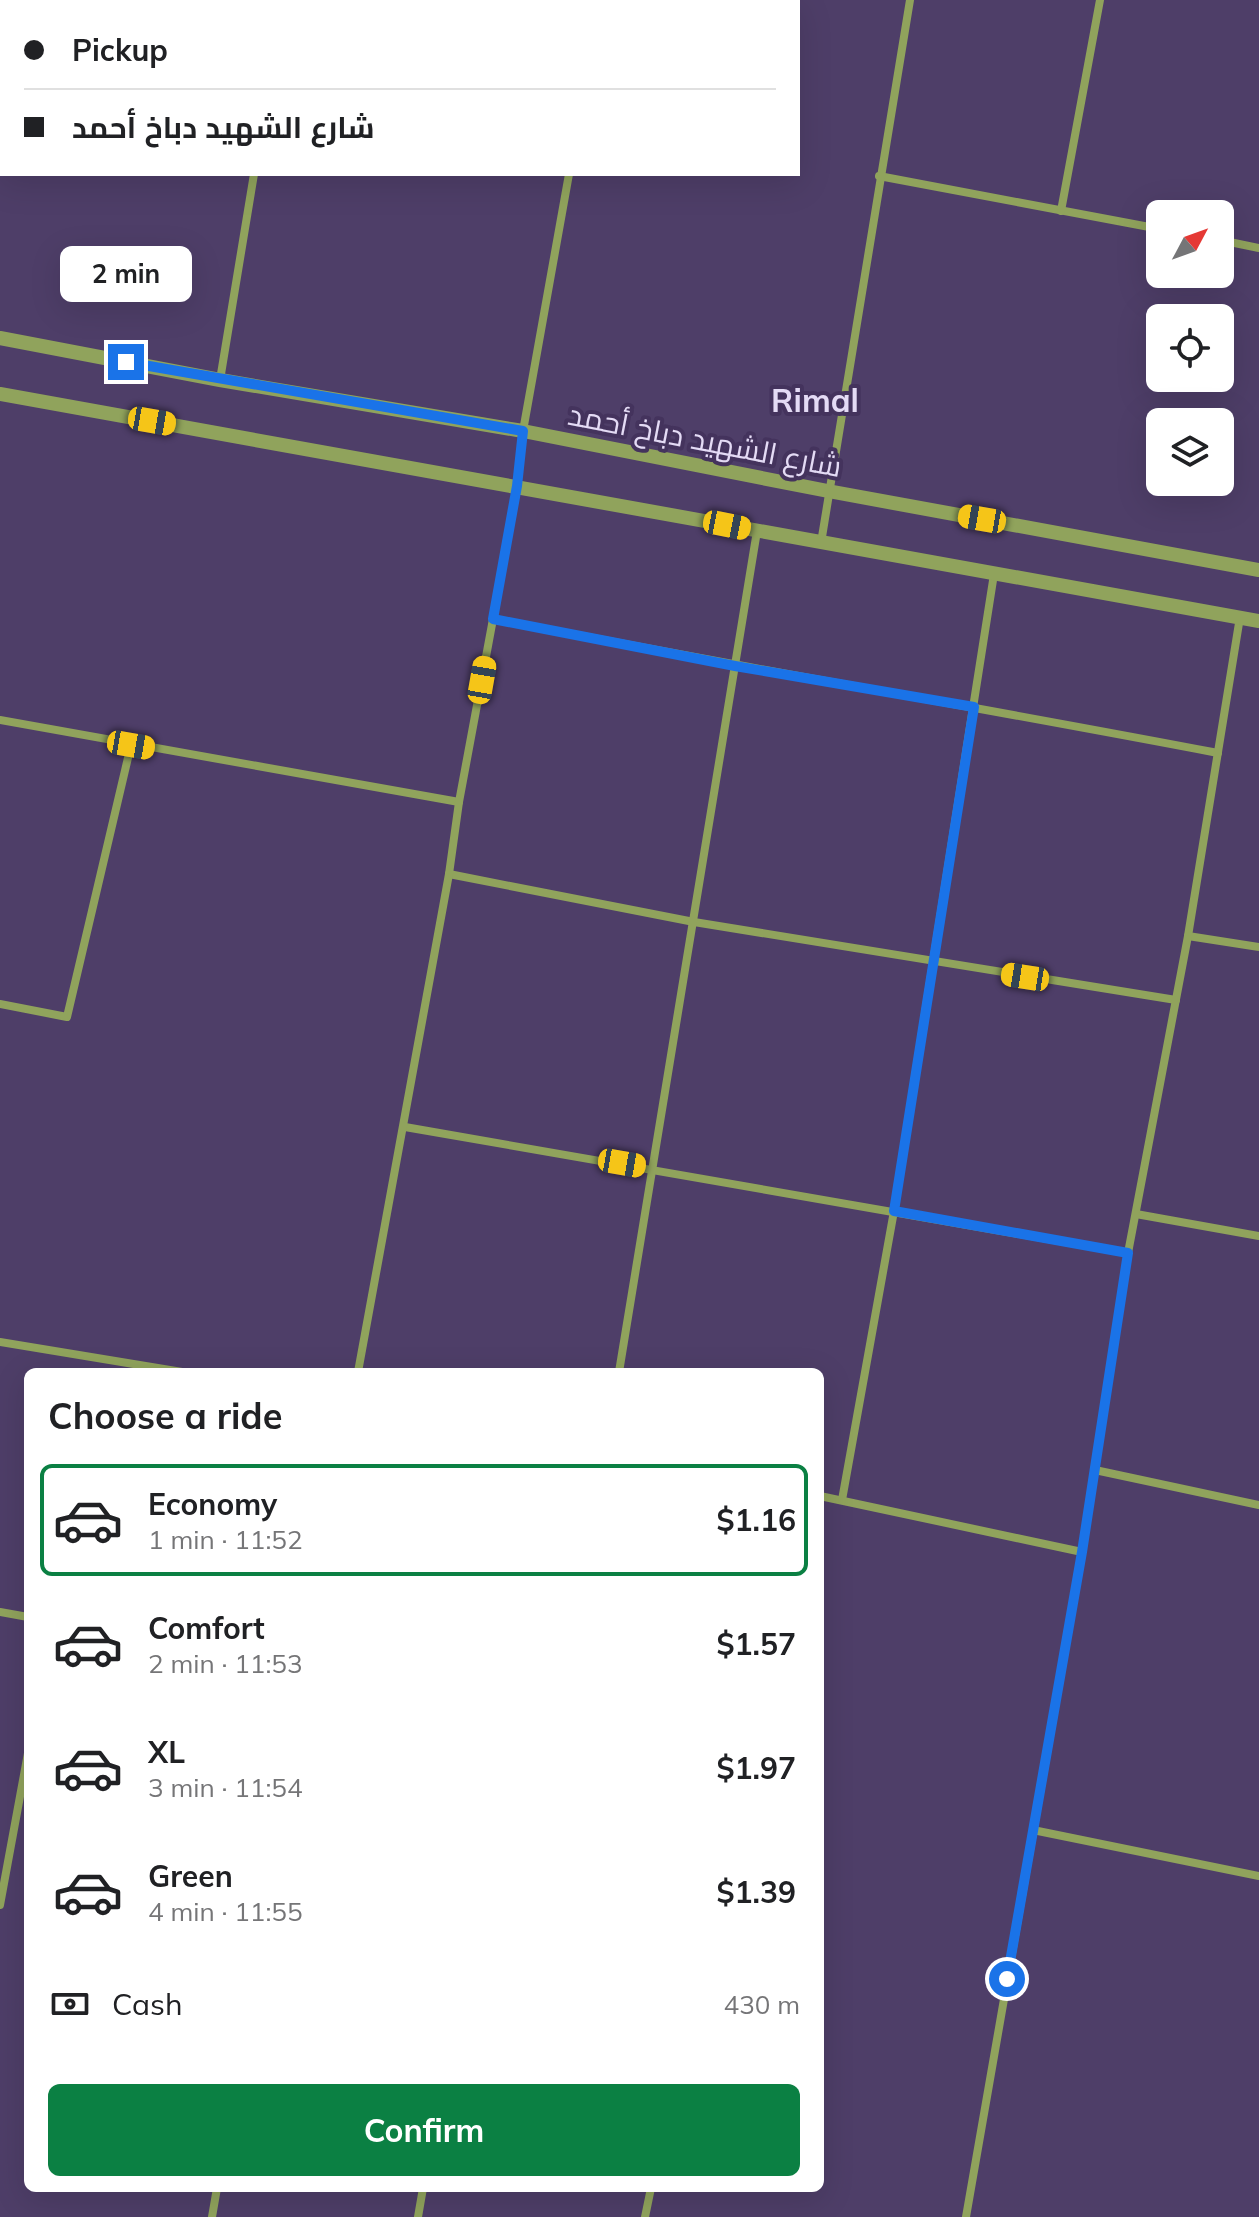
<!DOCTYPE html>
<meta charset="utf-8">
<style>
:root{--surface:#fff;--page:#f6f6f6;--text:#202124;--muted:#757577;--line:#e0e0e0;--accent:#0b8043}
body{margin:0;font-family:Mulish,Cairo,sans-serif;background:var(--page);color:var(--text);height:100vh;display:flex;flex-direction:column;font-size:30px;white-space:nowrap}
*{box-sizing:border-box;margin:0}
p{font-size:26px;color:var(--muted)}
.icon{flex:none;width:44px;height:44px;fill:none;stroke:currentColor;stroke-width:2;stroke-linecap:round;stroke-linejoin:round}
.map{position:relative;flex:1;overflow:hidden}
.details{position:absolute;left:24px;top:1368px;width:800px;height:824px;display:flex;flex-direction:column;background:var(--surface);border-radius:12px;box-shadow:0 8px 32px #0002}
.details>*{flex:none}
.top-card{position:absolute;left:0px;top:0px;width:800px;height:176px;box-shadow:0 8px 32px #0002;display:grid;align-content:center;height:176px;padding:0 24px;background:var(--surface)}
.needle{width:52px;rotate:49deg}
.controls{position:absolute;left:1146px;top:200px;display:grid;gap:16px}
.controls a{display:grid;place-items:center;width:88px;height:88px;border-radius:12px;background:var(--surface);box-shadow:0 8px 32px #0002;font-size:40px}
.end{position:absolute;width:36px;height:36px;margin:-18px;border:10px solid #1a73e8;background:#fff;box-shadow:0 0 0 4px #fff}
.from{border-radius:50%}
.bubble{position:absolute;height:56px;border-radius:12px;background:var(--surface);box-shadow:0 8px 32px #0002;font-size:26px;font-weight:700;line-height:56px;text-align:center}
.car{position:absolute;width:24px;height:48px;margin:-24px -12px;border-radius:10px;box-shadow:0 0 6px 2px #0007;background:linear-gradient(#f5c518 24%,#345 0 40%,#f5c518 0 76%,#345 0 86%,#f5c518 0)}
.top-card b{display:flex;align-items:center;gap:28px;height:76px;font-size:30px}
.top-card b+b{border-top:2px solid var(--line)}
.top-card i{width:20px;height:20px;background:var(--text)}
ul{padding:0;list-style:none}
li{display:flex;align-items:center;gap:24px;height:112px;margin:0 16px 12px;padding:0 8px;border:4px solid transparent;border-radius:12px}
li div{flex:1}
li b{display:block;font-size:30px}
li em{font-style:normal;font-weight:700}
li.current{border-color:var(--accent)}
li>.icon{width:72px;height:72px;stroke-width:1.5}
h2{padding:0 24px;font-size:36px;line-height:96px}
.pay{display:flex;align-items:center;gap:20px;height:88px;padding:0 24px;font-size:30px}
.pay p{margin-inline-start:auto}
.primary-button{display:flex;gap:16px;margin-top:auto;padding:16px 24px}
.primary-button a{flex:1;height:92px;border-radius:12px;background:var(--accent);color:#fff;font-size:32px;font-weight:700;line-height:92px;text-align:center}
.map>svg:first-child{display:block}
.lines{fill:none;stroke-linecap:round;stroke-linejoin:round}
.minor{stroke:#90a35c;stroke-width:8}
.tertiary{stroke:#90a35c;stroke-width:14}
.route{stroke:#1a73e8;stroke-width:10}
.labels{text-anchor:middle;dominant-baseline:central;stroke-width:8;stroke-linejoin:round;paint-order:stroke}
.street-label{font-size:30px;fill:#e4dbf5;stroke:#44335d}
.neighbourhood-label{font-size:32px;font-weight:bold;fill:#e4dbf5;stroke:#44335d}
</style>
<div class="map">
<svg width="1259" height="2217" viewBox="0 0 1259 2217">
<rect width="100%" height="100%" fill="#4e3e68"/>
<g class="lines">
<g class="minor">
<polyline points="550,0 562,2"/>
<polyline points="283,2 284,0"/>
<polyline points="600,2 600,0"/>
<polyline points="879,176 1160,229"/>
<polyline points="1061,211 1100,0"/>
<polyline points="1220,240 1259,248"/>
<polyline points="220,380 254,174"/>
<polyline points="821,543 910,0"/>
<path d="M493,619C734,666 977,707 1218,753"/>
<polyline points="0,720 459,802"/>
<polyline points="449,874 694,922 1176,1000"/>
<polyline points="1188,936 1259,947"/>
<polyline points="0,1004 67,1017 131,745"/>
<polyline points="405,1127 1128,1253"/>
<polyline points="1136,1214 1259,1236"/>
<polyline points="0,1342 182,1372"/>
<polyline points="358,1372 449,874 459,802 493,619 517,486 523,431 569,174"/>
<polyline points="619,1372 757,531"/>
<polyline points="1095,1470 1259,1505"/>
<polyline points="820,1496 1082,1552"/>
<polyline points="842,1500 894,1211 994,574"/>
<polyline points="0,1612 28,1617"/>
<polyline points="1033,1830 1259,1876"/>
<polyline points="0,1905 28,1753"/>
<polyline points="212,2217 217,2188"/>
<polyline points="418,2217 423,2188"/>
<polyline points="645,2217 651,2188"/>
<polyline points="966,2217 1082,1552 1128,1253 1188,936 1240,617"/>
</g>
<g class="tertiary">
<polyline points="0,338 220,380 523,431 828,491 1259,570"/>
<polyline points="0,394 1259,621"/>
</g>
</g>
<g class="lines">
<polyline class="route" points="126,362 523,431 517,486 493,619 735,666 974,707 894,1211 1128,1253 1082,1552 1007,1979"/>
</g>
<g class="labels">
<g class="street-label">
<text transform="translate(705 440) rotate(11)">شارع الشهيد دباخ أحمد</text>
</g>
<g class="neighbourhood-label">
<text x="815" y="400">Rimal</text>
</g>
</g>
</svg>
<div class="controls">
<a><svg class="needle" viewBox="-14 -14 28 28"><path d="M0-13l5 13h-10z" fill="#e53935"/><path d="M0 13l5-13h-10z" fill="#757577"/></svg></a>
<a><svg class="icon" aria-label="locate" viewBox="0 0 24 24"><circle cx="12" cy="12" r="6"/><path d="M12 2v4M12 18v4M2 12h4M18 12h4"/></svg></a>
<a><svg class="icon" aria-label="layers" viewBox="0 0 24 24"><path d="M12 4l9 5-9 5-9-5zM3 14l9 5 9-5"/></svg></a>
</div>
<i class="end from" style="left:1007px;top:1979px"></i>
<i class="end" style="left:126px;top:362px"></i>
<div class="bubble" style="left:60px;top:246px;width:132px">2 min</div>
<i class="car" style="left:152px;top:421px;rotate:100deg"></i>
<i class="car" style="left:982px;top:519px;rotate:280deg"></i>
<i class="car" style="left:727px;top:525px;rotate:101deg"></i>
<i class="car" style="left:482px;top:680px;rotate:10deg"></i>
<i class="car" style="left:131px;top:745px;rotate:100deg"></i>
<i class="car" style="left:1025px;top:977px;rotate:279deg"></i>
<i class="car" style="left:622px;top:1163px;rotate:100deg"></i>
<div class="top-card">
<b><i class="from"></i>Pickup</b>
<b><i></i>شارع الشهيد دباخ أحمد</b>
</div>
<section class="details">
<h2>Choose a ride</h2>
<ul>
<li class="current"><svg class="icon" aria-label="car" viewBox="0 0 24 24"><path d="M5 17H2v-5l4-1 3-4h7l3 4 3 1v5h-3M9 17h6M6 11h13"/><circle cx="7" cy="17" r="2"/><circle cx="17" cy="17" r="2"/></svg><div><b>Economy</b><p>1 min · 11:52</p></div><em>$1.16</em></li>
<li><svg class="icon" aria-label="car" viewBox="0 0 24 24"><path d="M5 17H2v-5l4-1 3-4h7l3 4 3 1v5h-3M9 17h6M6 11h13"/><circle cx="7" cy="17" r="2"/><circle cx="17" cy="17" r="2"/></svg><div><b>Comfort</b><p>2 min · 11:53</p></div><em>$1.57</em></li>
<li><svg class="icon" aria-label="car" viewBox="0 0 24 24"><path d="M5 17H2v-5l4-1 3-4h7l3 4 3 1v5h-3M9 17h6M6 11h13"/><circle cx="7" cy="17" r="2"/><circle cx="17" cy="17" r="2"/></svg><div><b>XL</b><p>3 min · 11:54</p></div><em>$1.97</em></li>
<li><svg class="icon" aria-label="car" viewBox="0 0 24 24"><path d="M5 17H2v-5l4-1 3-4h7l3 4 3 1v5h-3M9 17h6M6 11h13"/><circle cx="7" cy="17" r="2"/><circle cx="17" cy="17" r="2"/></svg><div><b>Green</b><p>4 min · 11:55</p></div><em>$1.39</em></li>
</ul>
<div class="pay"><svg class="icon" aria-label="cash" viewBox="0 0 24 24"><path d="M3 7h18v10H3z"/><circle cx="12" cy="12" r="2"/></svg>Cash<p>430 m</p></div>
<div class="primary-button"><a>Confirm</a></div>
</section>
</div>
